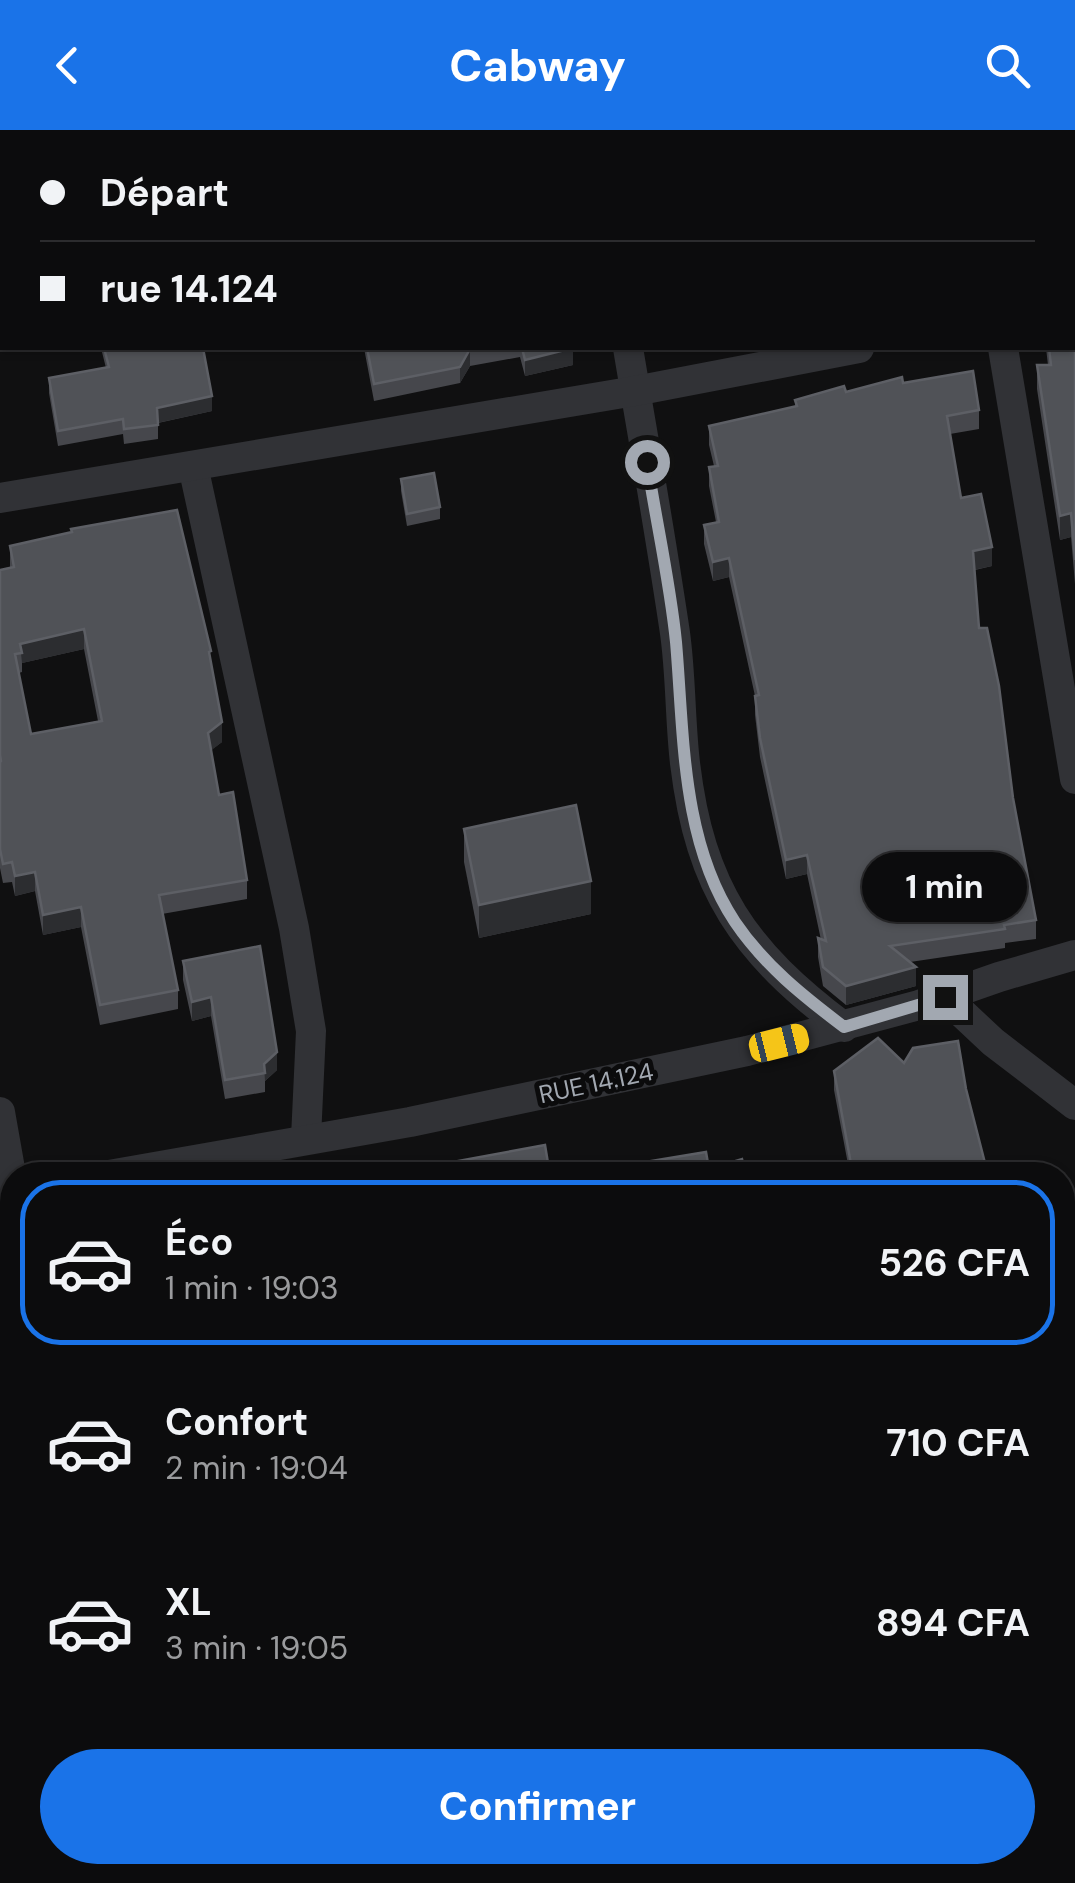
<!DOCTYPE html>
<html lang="fr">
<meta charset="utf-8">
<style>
:root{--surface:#0c0c0d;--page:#1a1a1b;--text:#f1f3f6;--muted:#9a9b9d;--line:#2c2c2e;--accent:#1a73e8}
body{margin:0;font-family:"DM Sans",sans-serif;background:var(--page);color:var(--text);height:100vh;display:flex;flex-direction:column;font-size:38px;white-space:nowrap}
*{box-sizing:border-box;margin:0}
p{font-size:32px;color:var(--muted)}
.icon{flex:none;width:55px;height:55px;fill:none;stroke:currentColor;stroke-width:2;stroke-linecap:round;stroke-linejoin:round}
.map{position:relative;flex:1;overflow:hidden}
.panel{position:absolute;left:0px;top:1032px;width:1075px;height:722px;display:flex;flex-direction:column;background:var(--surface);border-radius:40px 40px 0 0;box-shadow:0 2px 8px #0004,0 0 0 2px var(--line)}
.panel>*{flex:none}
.banner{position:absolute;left:0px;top:0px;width:1075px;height:220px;box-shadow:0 2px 8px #0004,0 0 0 2px var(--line);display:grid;align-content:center;height:220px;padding:0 40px;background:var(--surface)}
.end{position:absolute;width:45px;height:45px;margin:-22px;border:12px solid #a2a8b1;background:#111;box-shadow:0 0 0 5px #111}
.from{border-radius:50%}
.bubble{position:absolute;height:70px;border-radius:35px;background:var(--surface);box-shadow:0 2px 8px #0004,0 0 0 2px var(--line);font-size:32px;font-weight:700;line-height:70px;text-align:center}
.car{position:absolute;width:30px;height:60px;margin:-30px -15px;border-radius:12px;box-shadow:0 0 8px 2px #0007;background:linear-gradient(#f5c518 24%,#345 0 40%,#f5c518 0 76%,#345 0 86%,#f5c518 0)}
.banner b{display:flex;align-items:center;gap:35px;height:95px;font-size:38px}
.banner b+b{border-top:2px solid var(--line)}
.banner i{width:25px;height:25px;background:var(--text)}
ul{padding:18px 0 0;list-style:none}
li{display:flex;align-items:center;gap:30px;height:165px;margin:0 20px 15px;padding:0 20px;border:5px solid transparent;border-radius:40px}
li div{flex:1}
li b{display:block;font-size:38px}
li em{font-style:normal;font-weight:700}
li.on{border-color:var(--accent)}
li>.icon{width:90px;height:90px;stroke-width:1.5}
.action{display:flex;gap:20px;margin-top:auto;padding:20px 40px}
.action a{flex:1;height:115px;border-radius:60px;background:var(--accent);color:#fff;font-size:40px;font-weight:700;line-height:115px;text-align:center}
header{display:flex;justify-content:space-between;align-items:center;height:130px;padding:0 40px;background:var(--accent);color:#fff;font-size:45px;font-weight:700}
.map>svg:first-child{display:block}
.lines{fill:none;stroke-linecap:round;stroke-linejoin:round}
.minor{stroke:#313236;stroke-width:30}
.wall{fill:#46474c;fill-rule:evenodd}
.shaded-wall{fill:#2c2d30}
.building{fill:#505257;stroke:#5d5f65;stroke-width:2.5;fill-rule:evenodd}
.route{stroke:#a2a8b1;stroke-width:12}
.labels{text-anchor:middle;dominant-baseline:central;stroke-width:10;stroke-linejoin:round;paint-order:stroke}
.street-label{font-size:25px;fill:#a2a8b1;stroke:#0b0b0c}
</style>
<header><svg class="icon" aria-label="back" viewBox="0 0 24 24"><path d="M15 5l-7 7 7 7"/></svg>Cabway<svg class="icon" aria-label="search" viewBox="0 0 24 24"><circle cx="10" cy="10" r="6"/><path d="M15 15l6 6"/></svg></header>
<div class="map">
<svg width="1075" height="1753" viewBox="0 0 1075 1753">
<rect width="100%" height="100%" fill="#101011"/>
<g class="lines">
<g class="minor">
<polyline points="85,0 85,2"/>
<polyline points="591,0 592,2"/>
<polyline points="141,2 155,0"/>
<polyline points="983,2 983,0"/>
<polyline points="0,31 2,30"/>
<path d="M628,218C644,313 661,408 675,503C681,546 680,590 685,633C700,759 744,822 844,897"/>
<polyline points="1003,218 1075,649"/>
<polyline points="193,336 294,798 311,901 306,1008"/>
<polyline points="0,368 635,261 859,218"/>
<polyline points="945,867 993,912 1075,975"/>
<polyline points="0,982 12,1050"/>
<polyline points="109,1045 410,992 747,921 919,875 999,847 1075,825"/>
<polyline points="1062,1212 1075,1209"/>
<polyline points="1062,1554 1075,1552"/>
<polyline points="166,1742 168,1753"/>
<polyline points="923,1742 925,1753"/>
</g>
</g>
<g class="wall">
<polygon points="613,0 712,0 698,2 614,2"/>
<polygon points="1075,77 1075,454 1071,407 1060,410 1037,259 1037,235 1048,235 1046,218 1072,218"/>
<polygon points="101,218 203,218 212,281 158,293 158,309 124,314 123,304 58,316 49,263 49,248 106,238"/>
<polygon points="364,218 573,218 573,235 525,246 520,227 470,236 460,253 374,271"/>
<polygon points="903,253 979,280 979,299 950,304 961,368 992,436 975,440 979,498 1036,790 1036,809 1005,813 1005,818 910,832 916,856 846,875 823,856 818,827 818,808 821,810 807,744 786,749 760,627 755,585 755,566 729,447 713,451 704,414 704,395 716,392 709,356 709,337 714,336 709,315 709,296 795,277 795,270"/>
<polygon points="401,349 440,377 440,389 407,396 401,361"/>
<path d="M10,416L211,535L222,612L211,620L219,665L247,750V769L162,784L178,860V879L100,895L81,797L43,805L35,761L15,766L12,752L3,753L0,738V440L10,438ZM84,519L98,591L31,604L19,543L22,542V533Z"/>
<polygon points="464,699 591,784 479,808 464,732"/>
<polygon points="183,831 277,940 265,951 265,962 225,969 211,886 192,891 183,850"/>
<polygon points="904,933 966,959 985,1045 850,1045 834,960 834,941"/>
<polygon points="1062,1087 1074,1153 1074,1172 1062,1173"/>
<polygon points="1075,1372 1075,1457 1072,1437 1062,1439 1062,1374"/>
<polygon points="432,1742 605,1742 607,1753 432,1753"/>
<polygon points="774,1742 822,1742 776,1752"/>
</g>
<g class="shaded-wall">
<polygon points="573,218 573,235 525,246 525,230"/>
<polygon points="470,219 470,236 460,253 460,237"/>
<polygon points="212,266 212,281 157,293 157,278"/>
<polygon points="1071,383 1071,407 1060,410 1060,386"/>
<polygon points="992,417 992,436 973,440 973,421"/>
<polygon points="729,428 729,447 713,451 713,432"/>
<polygon points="84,499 84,519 22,533 20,514"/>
<polygon points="222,592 222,612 208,623 208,603"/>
<polygon points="807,725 807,744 786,749 786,730"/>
<polygon points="35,742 35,761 15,766 15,746"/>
<polygon points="591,751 591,784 479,808 479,775"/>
<polygon points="81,777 81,797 43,805 43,785"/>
<polygon points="916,837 916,856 846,875 846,856"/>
<polygon points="211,867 211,886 192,891 192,872"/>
<polygon points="277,922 277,940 265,951 264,934"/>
<polygon points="1072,1416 1072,1437 1062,1439 1062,1418"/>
</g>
<g class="building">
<polygon points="437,0 542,0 542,1 549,0 550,2 424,2"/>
<rect x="614" y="0" width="68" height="2"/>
<rect x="866" y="0" width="31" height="2"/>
<polygon points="1072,77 1075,77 1075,430 1071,383 1060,386 1037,235 1051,235 1049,218 1072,218"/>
<polygon points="104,218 203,218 212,266 157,278 158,295 124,299 123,289 58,301 49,248 109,237"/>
<polygon points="367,218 479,218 470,219 460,237 374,254"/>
<polygon points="522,218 573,218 525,230"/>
<polygon points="973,241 979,280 947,286 961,368 981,364 992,417 973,421 979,498 987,498 999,556 1013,668 1036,790 1004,795 1005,799 890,816 916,837 846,856 823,837 818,808 826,811 807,725 786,730 760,608 755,566 759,565 729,428 713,432 704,395 719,392 709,337 718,336 709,296 797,276 795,270 844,256 846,262 902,247 903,253"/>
<polygon points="434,343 440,377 407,384 401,349"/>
<path d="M177,380L211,521L209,522L222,592L208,603L219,665L233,662L247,750L159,765L178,860L100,875L81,777L43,785L35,742L15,746L12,732L3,734L0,719V632L1,631L0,625V440L14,437L10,416L72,402L71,399ZM84,499L102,591L31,604L15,524L22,523L20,514Z"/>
<polygon points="576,675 591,751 479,775 464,699"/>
<polygon points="260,816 277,922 264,934 265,943 225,950 211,867 192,872 183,831"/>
<polygon points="878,908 904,933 913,918 958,911 966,959 985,1033 984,1045 876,1045 875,1041 853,1045 834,941"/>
<polygon points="545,1015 550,1045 382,1045"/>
<polygon points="706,1022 709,1039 742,1029 746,1045 567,1045"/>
<polygon points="378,1041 378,1045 356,1045"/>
<polygon points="1062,1087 1074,1153 1062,1154"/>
<polygon points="1075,1372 1075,1436 1072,1416 1062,1418 1062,1374"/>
<polygon points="12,1545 12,1742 80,1742 82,1753 0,1753 0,1547"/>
<polygon points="1075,1595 1075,1753 977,1753 975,1742 1062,1742 1062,1598"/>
<polygon points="435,1742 605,1742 607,1753 438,1753"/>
</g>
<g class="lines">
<path class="route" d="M647,332C656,391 670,452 676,512C684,605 681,711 735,792C764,835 803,866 844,897L945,867"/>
</g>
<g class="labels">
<g class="street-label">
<text transform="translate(596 953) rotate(-12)">RUE 14.124</text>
</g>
</g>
</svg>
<i class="end from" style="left:647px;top:332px"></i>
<i class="end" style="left:945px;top:867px"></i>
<div class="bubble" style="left:862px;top:722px;width:165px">1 min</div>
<i class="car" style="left:779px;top:913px;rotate:76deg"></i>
<div class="banner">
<b><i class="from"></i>Départ</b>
<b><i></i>rue 14.124</b>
</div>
<section class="panel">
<ul>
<li class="on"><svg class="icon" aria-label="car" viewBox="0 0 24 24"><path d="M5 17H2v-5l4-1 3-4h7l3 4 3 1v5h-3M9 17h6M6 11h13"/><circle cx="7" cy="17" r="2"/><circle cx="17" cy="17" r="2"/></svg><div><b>Éco</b><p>1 min · 19:03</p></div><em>526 CFA</em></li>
<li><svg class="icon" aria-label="car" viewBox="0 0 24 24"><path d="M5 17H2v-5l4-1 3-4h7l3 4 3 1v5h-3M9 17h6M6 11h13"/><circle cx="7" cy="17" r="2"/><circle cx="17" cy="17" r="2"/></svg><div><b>Confort</b><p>2 min · 19:04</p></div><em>710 CFA</em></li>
<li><svg class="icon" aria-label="car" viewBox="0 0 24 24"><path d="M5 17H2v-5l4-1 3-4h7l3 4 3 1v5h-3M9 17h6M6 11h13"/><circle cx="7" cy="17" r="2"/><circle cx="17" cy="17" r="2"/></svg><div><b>XL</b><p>3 min · 19:05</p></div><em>894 CFA</em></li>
</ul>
<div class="action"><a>Confirmer</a></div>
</section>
</div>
